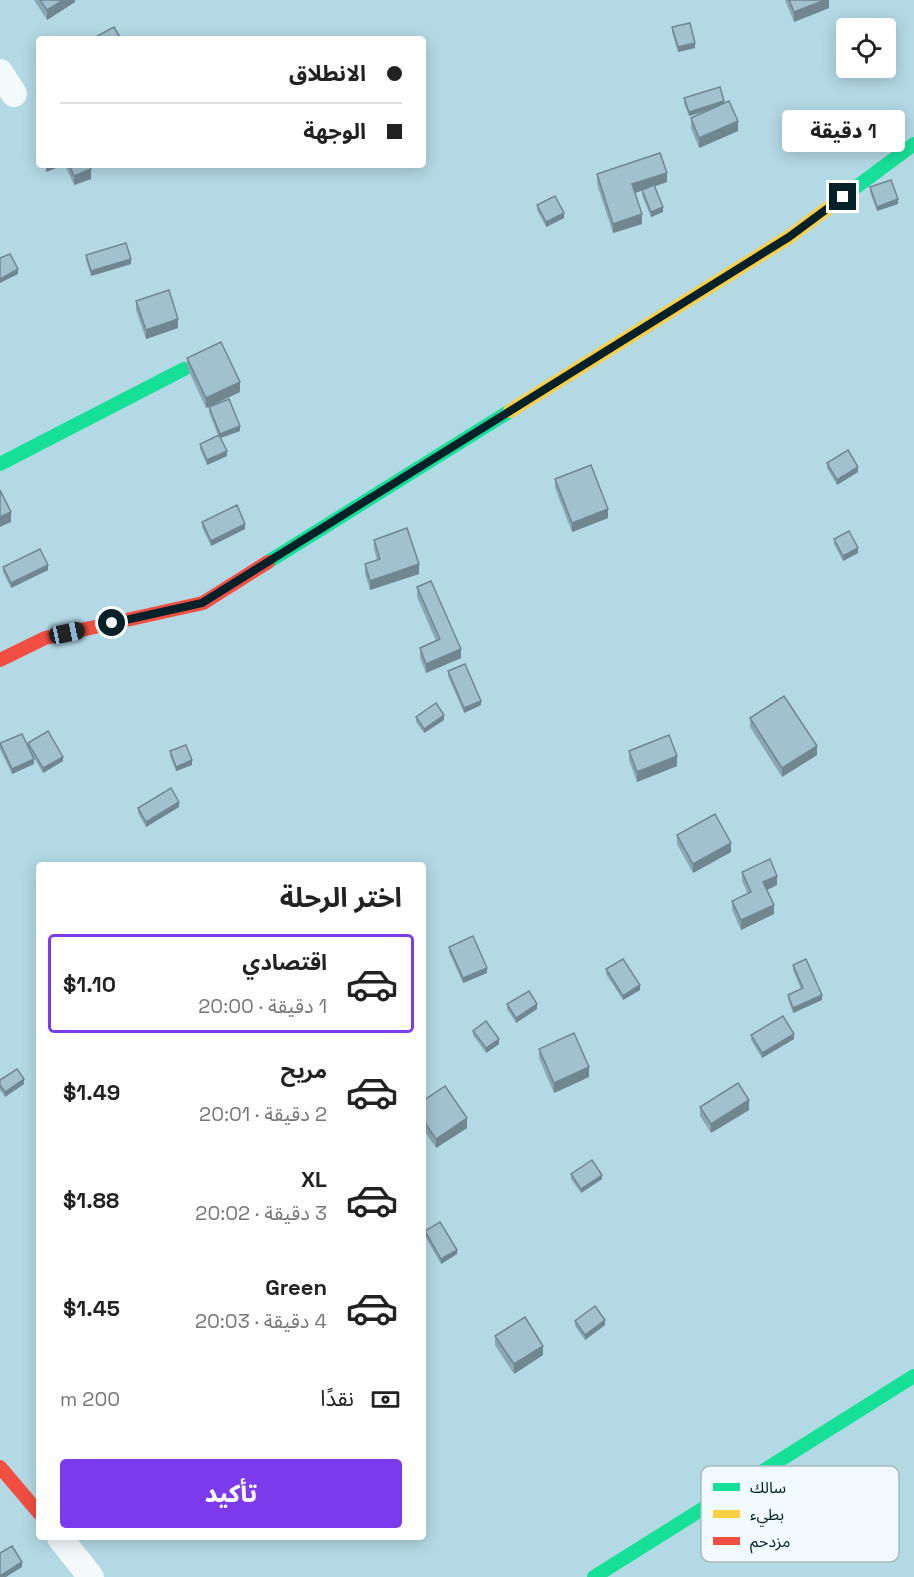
<!DOCTYPE html>
<html lang="ar">
<meta charset="utf-8">
<style>
:root{--surface:#fff;--page:#f6f6f6;--text:#222;--muted:#767676;--line:#e0e0e0;--accent:#7c3aed}
body{margin:0;font-family:"Space Grotesk","Noto Sans Arabic",sans-serif;background:var(--page);color:var(--text);direction:rtl;height:100vh;display:flex;flex-direction:column;font-size:22px;white-space:nowrap}
*{box-sizing:border-box;margin:0}
p{font-size:20px;color:var(--muted)}
.icon{flex:none;width:33px;height:33px;fill:none;stroke:currentColor;stroke-width:2;stroke-linecap:round;stroke-linejoin:round}
.map{position:relative;flex:1;overflow:hidden;direction:ltr}
.panel{position:absolute;left:36px;top:862px;width:390px;height:678px;display:flex;flex-direction:column;background:var(--surface);border-radius:6px;box-shadow:0 3px 15px #0003;direction:rtl}
.panel>*{flex:none}
.top-card{position:absolute;left:36px;top:36px;width:390px;height:132px;border-radius:6px;box-shadow:0 3px 15px #0003;direction:rtl;display:grid;align-content:center;height:132px;padding:0 24px;background:var(--surface)}
.tools{position:absolute;left:836px;top:18px;display:grid;gap:12px}
.tools a{display:grid;place-items:center;width:60px;height:60px;border-radius:6px;background:var(--surface);box-shadow:0 3px 15px #0003;font-size:30px}
.end{position:absolute;width:27px;height:27px;margin:-14px;border:8px solid #032129;background:#fff;box-shadow:0 0 0 3px #fff}
.from{border-radius:50%}
.bubble{position:absolute;height:42px;border-radius:6px;background:var(--surface);box-shadow:0 3px 15px #0003;font-size:20px;font-weight:800;line-height:42px;text-align:center;direction:rtl}
.car{position:absolute;width:18px;height:36px;margin:-18px -9px;border-radius:8px;box-shadow:0 0 4px 2px #0007;background:linear-gradient(#222 24%,#8ab4d8 0 40%,#222 0 76%,#8ab4d8 0 86%,#222 0)}
.top-card b{display:flex;align-items:center;gap:21px;height:57px;font-size:22px}
.top-card b+b{border-top:2px solid var(--line)}
.top-card i{width:15px;height:15px;background:var(--text)}
ul{padding:0;list-style:none}
li{display:flex;align-items:center;gap:18px;height:99px;margin:0 12px 9px;padding:0 12px;border:3px solid transparent;border-radius:6px}
li div{flex:1}
li b{display:block;font-size:22px}
li em{font-style:normal;font-weight:800}
li.current{border-color:var(--accent)}
li>.icon{width:54px;height:54px;stroke-width:1.5}
h2{padding:0 24px;font-size:27px;line-height:72px}
.pay{display:flex;align-items:center;gap:15px;height:66px;padding:0 24px;font-size:22px}
.pay p{margin-inline-start:auto}
.cta{display:flex;gap:12px;margin-top:auto;padding:12px 24px}
.cta a{flex:1;height:69px;border-radius:6px;background:var(--accent);color:#fff;font-size:24px;font-weight:800;line-height:69px;text-align:center}
.map>svg:first-child{display:block}
.lines{fill:none;stroke-linecap:round;stroke-linejoin:round}
.street{stroke:#f4f9fb;stroke-width:26}
.fast{stroke:#16e098;stroke-width:14}
.slow{stroke:#ffcf43;stroke-width:14}
.jam{stroke:#f24e42;stroke-width:14}
.wall{fill:#8aa6b1}
.shaded-wall{fill:#718790}
.building{fill:#a1c1ce;stroke:#718790;stroke-width:1.5}
.route{stroke:#032129;stroke-width:8}
.key{fill:#f1fafd;stroke:#aab9bd;stroke-width:1.5}
.key-label{font-size:16px;fill:#032129}
</style>
<div class="map">
<svg width="914" height="1577" viewBox="0 0 914 1577">
<rect width="100%" height="100%" fill="#b3d9e5"/>
<g class="lines">
<g class="street">
<polyline points="0,72 14,94"/>
<polyline points="60,1538 91,1577"/>
</g>
<g class="fast">
<polyline points="832,205 914,144"/>
<polyline points="0,464 184,369"/>
<polyline points="268,562 510,411"/>
<polyline points="594,1577 914,1376"/>
</g>
<polyline class="slow" points="510,411 789,237 832,205"/>
<g class="jam">
<polyline points="0,660 45,638 203,603 268,562"/>
<polyline points="0,1467 39,1513"/>
</g>
</g>
<g class="wall">
<polygon points="34,0 75,0 75,2 47,20"/>
<polygon points="785,0 829,0 829,8 794,22"/>
<polygon points="672,27 695,48 678,52 672,32"/>
<polygon points="684,98 724,104 738,131 699,148 691,128 691,118 710,110 689,116 684,103"/>
<polygon points="65,165 89,165 91,179 74,185"/>
<polygon points="597,174 667,182 655,186 663,212 651,217 642,195 642,190 635,193 642,224 613,233 597,184"/>
<polygon points="870,187 898,204 877,211 870,192"/>
<polygon points="537,205 564,218 546,227 537,210"/>
<polygon points="86,255 131,264 91,276 86,260"/>
<polygon points="136,301 178,328 146,339 136,310"/>
<polygon points="187,358 240,392 206,408 187,367"/>
<polygon points="209,407 240,431 221,438 227,456 207,465 200,449 200,444 218,435 209,412"/>
<polygon points="827,463 858,472 837,485 827,468"/>
<polygon points="555,479 608,518 572,532 555,488"/>
<polygon points="202,522 245,529 211,546 202,527"/>
<polygon points="834,539 858,553 843,561 834,544"/>
<polygon points="374,540 419,574 370,590 365,574 365,564 377,560 374,549"/>
<polygon points="3,567 48,570 11,588 3,572"/>
<polygon points="417,587 461,658 426,673 420,658 420,648 436,641 417,597"/>
<polygon points="448,671 481,705 464,713 448,676"/>
<polygon points="416,717 444,720 424,733 416,722"/>
<polygon points="750,718 817,755 782,777 750,727"/>
<polygon points="0,743 28,747 28,743 63,761 43,773 29,749 34,764 12,774 0,749"/>
<polygon points="170,751 192,765 176,771 170,756"/>
<polygon points="629,751 677,766 637,782 629,760"/>
<polygon points="179,807 146,827 138,813 138,808"/>
<polygon points="677,835 731,852 693,873 677,844"/>
<polygon points="742,872 777,885 766,890 774,914 741,930 732,910 732,901 748,894 742,881"/>
<polygon points="449,947 487,973 463,983 449,952"/>
<polygon points="793,965 822,1000 793,1013 788,999 788,995 801,989 793,970"/>
<polygon points="606,969 640,990 623,1000 606,974"/>
<polygon points="507,1004 537,1009 516,1023 507,1009"/>
<polygon points="473,1031 499,1044 486,1053 473,1035"/>
<polygon points="751,1035 794,1039 762,1058 751,1040"/>
<polygon points="539,1049 589,1077 554,1093 539,1058"/>
<polygon points="0,1080 24,1084 5,1097 0,1090"/>
<polygon points="423,1101 467,1128 436,1148 423,1129"/>
<polygon points="700,1107 749,1110 711,1133 700,1116"/>
<polygon points="571,1174 602,1179 581,1193 571,1179"/>
<polygon points="425,1231 457,1254 441,1264 425,1236"/>
<polygon points="575,1321 605,1325 585,1340 575,1326"/>
<polygon points="495,1336 543,1355 514,1374 495,1345"/>
<polygon points="854,1538 823,1557 815,1544 815,1539"/>
</g>
<g class="shaded-wall">
<polygon points="63,0 75,0 75,2 47,20 47,10"/>
<polygon points="825,0 829,0 829,8 794,22 794,12"/>
<polygon points="695,43 695,48 678,52 678,47"/>
<polygon points="724,101 724,105 689,116 689,112"/>
<polygon points="738,121 738,131 699,148 699,138"/>
<polygon points="46,165 64,165 46,172"/>
<polygon points="91,169 91,179 74,185 74,176"/>
<polygon points="667,173 667,182 632,194 632,184"/>
<polygon points="898,199 898,204 877,211 877,207"/>
<polygon points="663,207 663,212 651,217 651,212"/>
<polygon points="564,213 564,218 546,227 546,222"/>
<polygon points="642,214 642,224 613,233 613,224"/>
<polygon points="131,259 131,264 91,276 91,271"/>
<polygon points="18,269 18,274 0,283 0,279"/>
<polygon points="178,319 178,328 146,339 146,330"/>
<polygon points="240,382 240,392 206,408 206,398"/>
<polygon points="240,426 240,431 220,438 220,434"/>
<polygon points="227,451 227,456 207,465 207,460"/>
<polygon points="858,467 858,472 837,485 837,480"/>
<polygon points="608,509 608,518 572,532 572,523"/>
<polygon points="11,512 11,522 0,527 0,517"/>
<polygon points="245,524 245,529 211,546 211,541"/>
<polygon points="858,548 858,553 843,561 843,556"/>
<polygon points="419,564 419,574 370,590 370,581"/>
<polygon points="48,565 48,570 11,588 11,583"/>
<polygon points="461,649 461,658 426,673 426,664"/>
<polygon points="481,701 481,705 464,713 464,708"/>
<polygon points="444,715 444,720 424,733 424,729"/>
<polygon points="817,746 817,755 782,777 782,768"/>
<polygon points="677,756 677,766 637,782 637,772"/>
<polygon points="63,757 63,761 43,773 43,768"/>
<polygon points="34,759 34,764 12,774 12,769"/>
<polygon points="192,760 192,765 176,771 176,767"/>
<polygon points="179,802 179,807 146,827 146,822"/>
<polygon points="731,843 731,852 693,873 693,864"/>
<polygon points="777,876 777,885 763,892 763,882"/>
<polygon points="774,905 774,914 741,930 741,920"/>
<polygon points="487,968 487,973 463,983 463,978"/>
<polygon points="640,985 640,990 623,1000 623,996"/>
<polygon points="822,995 822,1000 793,1013 793,1008"/>
<polygon points="537,1004 537,1009 516,1023 516,1018"/>
<polygon points="794,1034 794,1039 762,1058 762,1053"/>
<polygon points="499,1039 499,1044 486,1053 486,1048"/>
<polygon points="589,1067 589,1077 554,1093 554,1083"/>
<polygon points="24,1079 24,1084 5,1097 5,1092"/>
<polygon points="749,1100 749,1110 711,1133 711,1124"/>
<polygon points="467,1118 467,1128 436,1148 436,1139"/>
<polygon points="602,1175 602,1179 581,1193 581,1189"/>
<polygon points="457,1250 457,1254 441,1264 441,1259"/>
<polygon points="605,1320 605,1325 585,1340 585,1335"/>
<polygon points="543,1346 543,1355 514,1374 514,1364"/>
<polygon points="854,1533 854,1538 823,1557 823,1552"/>
<polygon points="22,1562 22,1567 6,1577 0,1577 0,1576"/>
</g>
<g class="building">
<polygon points="40,0 63,0 47,10"/>
<polygon points="789,0 825,0 794,12"/>
<polygon points="690,23 695,43 678,47 672,27"/>
<polygon points="114,27 121,39 92,39"/>
<polygon points="720,87 724,101 689,112 684,98"/>
<polygon points="729,101 738,121 699,138 691,118"/>
<polygon points="660,153 667,173 632,184 642,214 613,224 597,174"/>
<polygon points="69,165 89,165 91,169 74,176"/>
<polygon points="891,180 898,199 877,207 870,187"/>
<polygon points="654,185 663,207 651,212 642,190"/>
<polygon points="555,196 564,213 546,222 537,205"/>
<polygon points="126,243 131,259 91,271 86,255"/>
<polygon points="10,254 18,269 0,279 0,258"/>
<polygon points="169,290 178,319 146,330 136,301"/>
<polygon points="221,342 240,382 206,398 187,358"/>
<polygon points="229,399 240,426 220,434 209,407"/>
<polygon points="219,435 227,451 207,460 200,444"/>
<polygon points="848,450 858,467 837,480 827,463"/>
<polygon points="591,465 608,509 572,523 555,479"/>
<polygon points="0,490 11,512 0,517"/>
<polygon points="237,505 245,524 211,541 202,522"/>
<polygon points="407,528 419,564 370,581 365,564 380,559 374,540"/>
<polygon points="849,531 858,548 843,556 834,539"/>
<polygon points="40,549 48,565 11,583 3,567"/>
<polygon points="431,581 461,649 426,664 420,648 440,639 417,587"/>
<polygon points="465,664 481,701 464,708 448,671"/>
<polygon points="784,696 817,746 782,768 750,718"/>
<polygon points="436,703 444,715 424,729 416,717"/>
<polygon points="48,731 63,757 43,768 28,743"/>
<polygon points="22,734 34,759 12,769 0,743"/>
<polygon points="669,735 677,756 637,772 629,751"/>
<polygon points="186,745 192,760 176,767 170,751"/>
<polygon points="171,788 179,802 146,822 138,808"/>
<polygon points="715,814 731,843 693,864 677,835"/>
<polygon points="770,859 777,876 763,882 774,905 741,920 732,901 751,892 742,872"/>
<polygon points="473,936 487,968 463,978 449,947"/>
<polygon points="623,959 640,985 623,996 606,969"/>
<polygon points="806,959 822,995 793,1008 788,995 803,988 793,965"/>
<polygon points="529,991 537,1004 516,1018 507,1004"/>
<polygon points="783,1016 794,1034 762,1053 751,1035"/>
<polygon points="486,1021 499,1039 486,1048 473,1031"/>
<polygon points="574,1033 589,1067 554,1083 539,1049"/>
<polygon points="17,1069 24,1079 5,1092 0,1085 0,1080"/>
<polygon points="738,1083 749,1100 711,1124 700,1107"/>
<polygon points="445,1086 467,1118 436,1139 423,1120 423,1101"/>
<polygon points="592,1160 602,1175 581,1189 571,1174"/>
<polygon points="440,1222 457,1250 441,1259 425,1231"/>
<polygon points="595,1306 605,1320 585,1335 575,1321"/>
<polygon points="525,1317 543,1346 514,1364 495,1336"/>
<polygon points="12,1546 22,1562 0,1576 0,1553"/>
</g>
<g class="lines">
<polyline class="route" points="112,623 202,603 789,237 843,197"/>
</g>
<rect x="701" y="1466" width="198" height="96" rx="9" class="key"/>
<rect x="713" y="1483" width="27" height="8" fill="#16e098"/>
<rect x="713" y="1510" width="27" height="8" fill="#ffcf43"/>
<rect x="713" y="1537" width="27" height="8" fill="#f24e42"/>
<g class="key-label">
<text x="750" y="1493">سالك</text>
<text x="750" y="1520">بطيء</text>
<text x="750" y="1547">مزدحم</text>
</g>
</svg>
<div class="tools">
<a><svg class="icon" aria-label="locate" viewBox="0 0 24 24"><circle cx="12" cy="12" r="6"/><path d="M12 2v4M12 18v4M2 12h4M18 12h4"/></svg></a>
</div>
<i class="end from" style="left:112px;top:623px"></i>
<i class="end" style="left:843px;top:197px"></i>
<div class="bubble" style="left:782px;top:110px;width:123px">1 دقيقة</div>
<i class="car" style="left:67px;top:633px;rotate:78deg"></i>
<div class="top-card">
<b><i class="from"></i>الانطلاق</b>
<b><i></i>الوجهة</b>
</div>
<section class="panel">
<h2>اختر الرحلة</h2>
<ul>
<li class="current"><svg class="icon" aria-label="car" viewBox="0 0 24 24"><path d="M5 17H2v-5l4-1 3-4h7l3 4 3 1v5h-3M9 17h6M6 11h13"/><circle cx="7" cy="17" r="2"/><circle cx="17" cy="17" r="2"/></svg><div><b>اقتصادي</b><p>1 دقيقة · 20:00</p></div><em>$1.10</em></li>
<li><svg class="icon" aria-label="car" viewBox="0 0 24 24"><path d="M5 17H2v-5l4-1 3-4h7l3 4 3 1v5h-3M9 17h6M6 11h13"/><circle cx="7" cy="17" r="2"/><circle cx="17" cy="17" r="2"/></svg><div><b>مريح</b><p>2 دقيقة · 20:01</p></div><em>$1.49</em></li>
<li><svg class="icon" aria-label="car" viewBox="0 0 24 24"><path d="M5 17H2v-5l4-1 3-4h7l3 4 3 1v5h-3M9 17h6M6 11h13"/><circle cx="7" cy="17" r="2"/><circle cx="17" cy="17" r="2"/></svg><div><b>XL</b><p>3 دقيقة · 20:02</p></div><em>$1.88</em></li>
<li><svg class="icon" aria-label="car" viewBox="0 0 24 24"><path d="M5 17H2v-5l4-1 3-4h7l3 4 3 1v5h-3M9 17h6M6 11h13"/><circle cx="7" cy="17" r="2"/><circle cx="17" cy="17" r="2"/></svg><div><b>Green</b><p>4 دقيقة · 20:03</p></div><em>$1.45</em></li>
</ul>
<div class="pay"><svg class="icon" aria-label="cash" viewBox="0 0 24 24"><path d="M3 7h18v10H3z"/><circle cx="12" cy="12" r="2"/></svg>نقدًا<p>200 m</p></div>
<div class="cta"><a>تأكيد</a></div>
</section>
</div>
